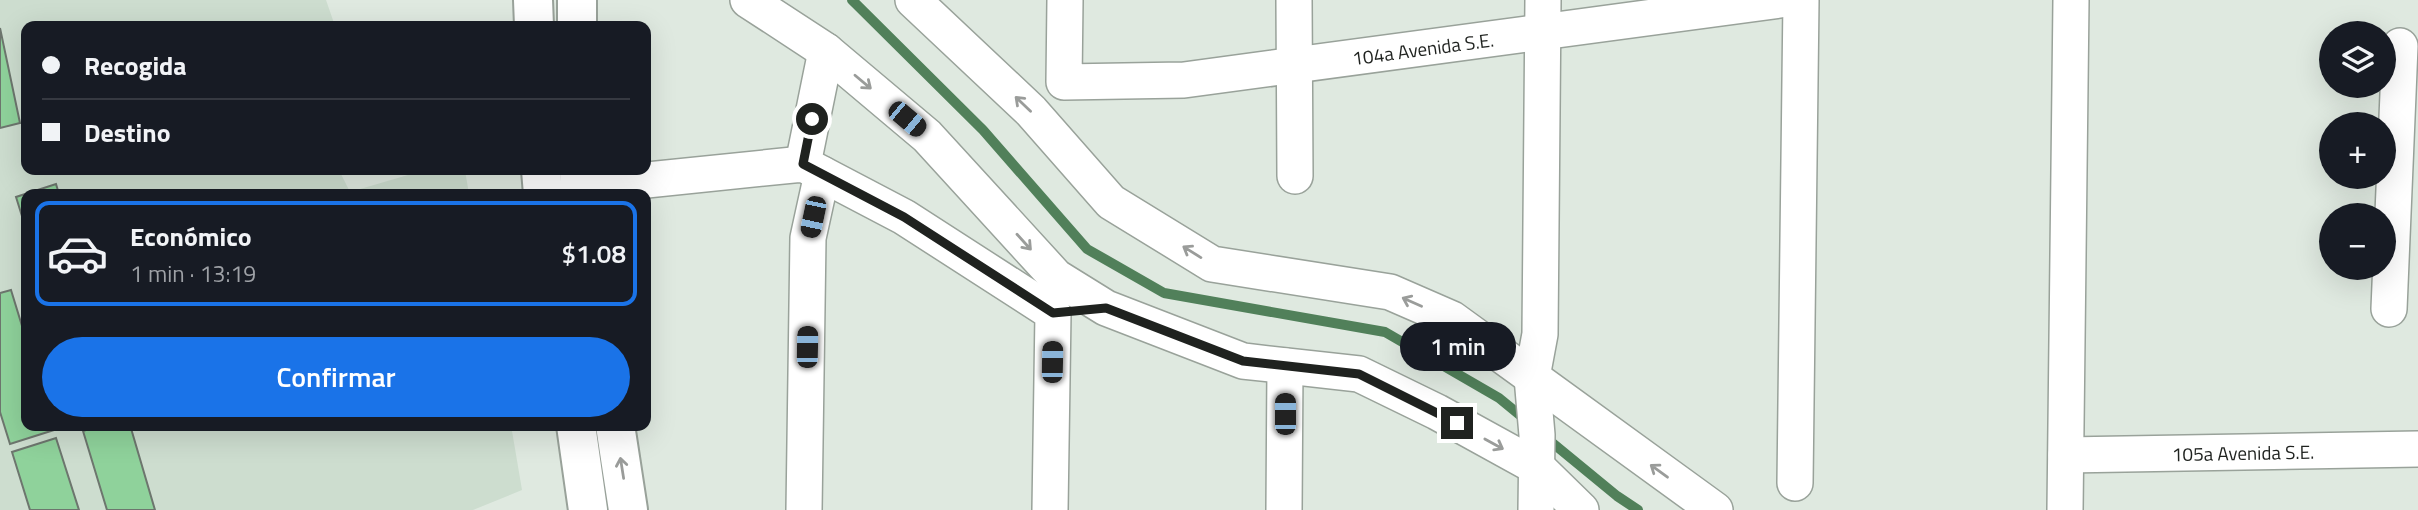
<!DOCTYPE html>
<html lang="es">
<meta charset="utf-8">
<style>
:root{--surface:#171b24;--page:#242831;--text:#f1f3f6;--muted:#9ea1a6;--line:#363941;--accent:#1a73e8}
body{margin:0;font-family:"Titillium Web",sans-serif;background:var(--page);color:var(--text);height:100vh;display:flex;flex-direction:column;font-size:26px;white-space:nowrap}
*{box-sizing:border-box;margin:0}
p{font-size:23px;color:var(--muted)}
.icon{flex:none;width:38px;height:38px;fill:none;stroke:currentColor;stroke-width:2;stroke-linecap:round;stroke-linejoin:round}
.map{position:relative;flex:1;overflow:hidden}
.drawer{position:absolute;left:21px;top:189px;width:630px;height:242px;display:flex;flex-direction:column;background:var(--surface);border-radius:14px;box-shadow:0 7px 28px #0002}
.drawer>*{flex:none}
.hud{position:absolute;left:21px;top:21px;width:630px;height:154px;border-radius:14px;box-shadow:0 7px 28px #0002;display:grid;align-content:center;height:154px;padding:0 21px;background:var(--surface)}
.buttons{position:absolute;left:2319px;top:21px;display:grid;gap:14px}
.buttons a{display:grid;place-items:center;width:77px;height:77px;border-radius:50%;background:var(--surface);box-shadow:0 7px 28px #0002;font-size:35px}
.end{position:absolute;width:32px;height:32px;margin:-16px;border:9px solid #1f221f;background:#fff;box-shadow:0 0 0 4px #fff}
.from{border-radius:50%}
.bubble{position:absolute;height:49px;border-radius:24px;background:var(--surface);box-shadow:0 7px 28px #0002;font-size:23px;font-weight:600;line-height:49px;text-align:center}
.car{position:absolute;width:21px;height:42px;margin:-21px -10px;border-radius:9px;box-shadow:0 0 5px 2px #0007;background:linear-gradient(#222 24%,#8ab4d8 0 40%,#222 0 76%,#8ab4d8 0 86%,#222 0)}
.hud b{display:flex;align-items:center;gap:24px;height:66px;font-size:26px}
.hud b+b{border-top:2px solid var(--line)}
.hud i{width:18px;height:18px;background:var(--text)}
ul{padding:12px 0 0;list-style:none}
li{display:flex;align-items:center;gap:21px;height:105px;margin:0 14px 10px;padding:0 7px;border:4px solid transparent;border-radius:14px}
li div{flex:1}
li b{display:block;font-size:26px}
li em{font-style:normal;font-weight:600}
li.active{border-color:var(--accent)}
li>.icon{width:63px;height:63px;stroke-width:1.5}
.action{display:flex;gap:14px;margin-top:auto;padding:14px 21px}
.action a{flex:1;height:80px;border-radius:42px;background:var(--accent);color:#fff;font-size:28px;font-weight:600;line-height:80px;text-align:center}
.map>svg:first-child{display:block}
.built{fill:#cdddcf}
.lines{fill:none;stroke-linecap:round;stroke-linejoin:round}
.stream{stroke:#51805a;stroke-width:10}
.building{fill:#8fd29b;stroke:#6d766e;stroke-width:2}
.minor-casing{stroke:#99a29a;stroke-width:38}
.secondary-casing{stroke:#99a29a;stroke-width:42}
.minor{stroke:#fff;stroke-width:35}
.secondary{stroke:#fff;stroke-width:38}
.oneway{stroke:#9a9c9a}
.route{stroke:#1f221f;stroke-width:9}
.labels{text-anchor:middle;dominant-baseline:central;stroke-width:7;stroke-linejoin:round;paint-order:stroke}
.street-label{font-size:19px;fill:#1f221f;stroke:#fff}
</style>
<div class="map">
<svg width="2418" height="510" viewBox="0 0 2418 510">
<rect width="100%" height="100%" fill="#dfe9e0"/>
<polygon class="built" points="0,0 326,0 335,26 26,26 26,170 339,170 350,192 425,170 465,170 469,194 26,194 26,425 511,425 522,490 473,510 0,510"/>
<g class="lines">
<g class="stream">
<polyline points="852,0 983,130 1087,249 1164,293 1385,332 1499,398 1527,421"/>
<polyline points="1544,436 1617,496 1638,510"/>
</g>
</g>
<g class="building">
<polygon points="0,28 20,123 0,128"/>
<polygon points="56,184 59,194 26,194 26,229 16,197"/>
<polygon points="11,290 26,339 26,425 53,425 54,430 10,444 0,412 0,293"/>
<polygon points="101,425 130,425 155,510 107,510 83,431"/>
<polygon points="56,438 79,510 30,510 12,452"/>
</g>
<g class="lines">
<g class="minor-casing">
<g id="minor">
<polyline points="748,0 826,51 927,136 1056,277 1106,308 1243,361 1359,374 1437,412 1537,467 1581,510"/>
<polyline points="913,0 1031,111 1111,202 1212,264 1390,292 1452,319 1715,510"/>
<path id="s1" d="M1065,0L1064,82L1184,80L1780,0"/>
<polyline points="1294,0 1295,176"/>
<polyline points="803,164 826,51"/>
<polyline points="579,187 803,164 904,217 1053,313 1050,510"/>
<polyline points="2389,309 2400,46"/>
<path id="s2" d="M2066,455L2418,449"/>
<polyline points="1795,483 1801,0"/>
<polyline points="804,510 808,238 822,174"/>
<polyline points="1284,510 1285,366"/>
<polyline points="1536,510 1537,435 1532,377 1540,334 1543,0"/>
<polyline points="2065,510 2071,0"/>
</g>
</g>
<g class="secondary-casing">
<g id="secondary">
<polyline points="533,0 534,26"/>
<polyline points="577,0 577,26"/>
<polyline points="541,170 543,194"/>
<polyline points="579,170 580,194"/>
<polyline points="576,425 588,510"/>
<polyline points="615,425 628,510"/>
</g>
</g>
<use href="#minor" class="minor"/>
<use href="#secondary" class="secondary"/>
</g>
<defs><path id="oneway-shaft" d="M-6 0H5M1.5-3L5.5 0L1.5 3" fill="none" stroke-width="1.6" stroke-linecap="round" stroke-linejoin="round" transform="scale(1.75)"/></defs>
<g class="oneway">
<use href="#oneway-shaft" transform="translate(863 82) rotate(40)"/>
<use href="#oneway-shaft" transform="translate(1023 104) rotate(-136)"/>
<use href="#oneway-shaft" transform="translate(1024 242) rotate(48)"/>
<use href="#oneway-shaft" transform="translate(1192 252) rotate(-148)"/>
<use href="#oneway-shaft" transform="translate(1412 302) rotate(-156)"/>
<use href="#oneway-shaft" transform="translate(1494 444) rotate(29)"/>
<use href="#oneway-shaft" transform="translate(622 468) rotate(-99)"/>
<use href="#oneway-shaft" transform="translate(1659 471) rotate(-144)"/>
</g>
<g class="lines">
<polyline class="route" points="812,119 803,164 904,217 1053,313 1106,308 1243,361 1359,374 1457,423"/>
</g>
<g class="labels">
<g class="street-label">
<text stroke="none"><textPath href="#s1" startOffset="443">104a Avenida S.E.</textPath></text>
<text stroke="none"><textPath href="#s2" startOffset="177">105a Avenida S.E.</textPath></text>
</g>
</g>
</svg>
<div class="buttons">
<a><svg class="icon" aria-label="layers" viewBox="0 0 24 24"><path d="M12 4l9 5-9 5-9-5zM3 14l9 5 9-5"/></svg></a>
<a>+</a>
<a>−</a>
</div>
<i class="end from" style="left:812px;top:119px"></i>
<i class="end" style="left:1457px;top:423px"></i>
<div class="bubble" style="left:1400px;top:322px;width:116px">1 min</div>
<i class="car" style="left:907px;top:119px;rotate:130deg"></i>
<i class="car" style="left:813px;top:217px;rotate:192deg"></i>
<i class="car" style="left:807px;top:347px;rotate:1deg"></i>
<i class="car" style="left:1052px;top:362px;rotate:1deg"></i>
<i class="car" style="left:1285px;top:414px;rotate:0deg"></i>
<div class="hud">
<b><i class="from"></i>Recogida</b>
<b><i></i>Destino</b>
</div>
<section class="drawer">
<ul>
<li class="active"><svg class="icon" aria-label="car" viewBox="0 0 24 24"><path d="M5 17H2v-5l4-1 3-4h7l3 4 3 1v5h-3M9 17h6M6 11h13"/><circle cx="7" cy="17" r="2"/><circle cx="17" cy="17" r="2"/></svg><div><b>Económico</b><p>1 min · 13:19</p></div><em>$1.08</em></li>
</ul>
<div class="action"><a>Confirmar</a></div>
</section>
</div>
